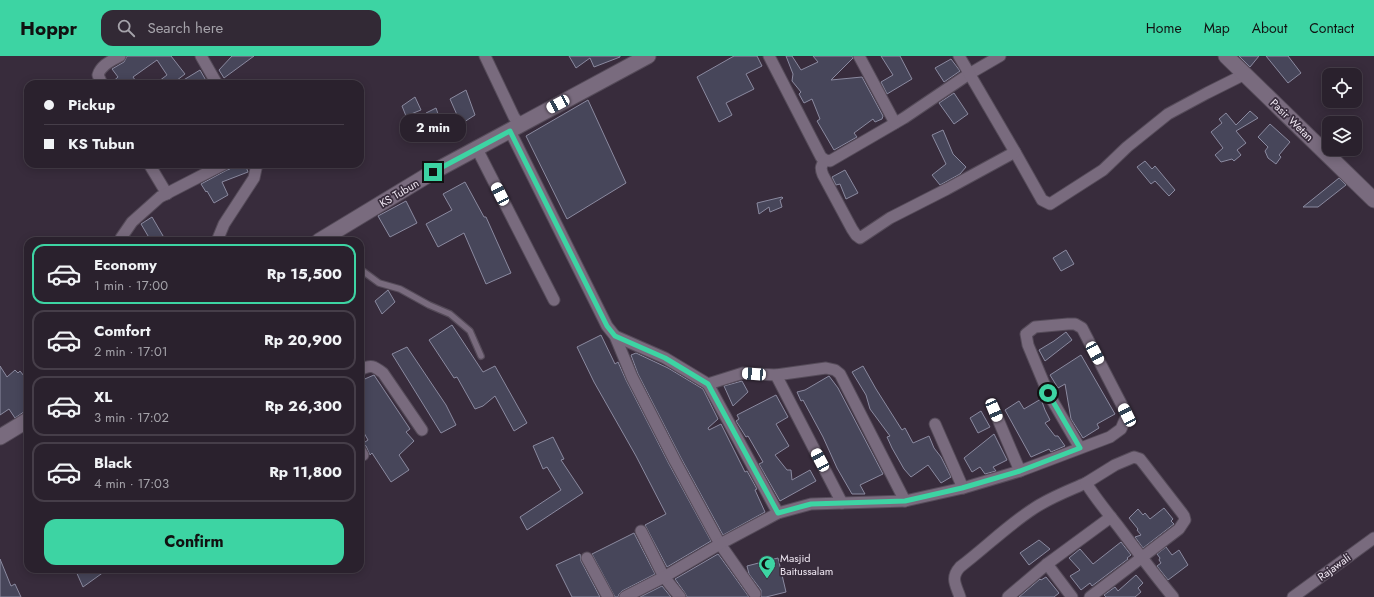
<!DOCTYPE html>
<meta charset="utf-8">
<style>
:root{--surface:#2a212d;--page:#322935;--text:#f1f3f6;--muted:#a5a3aa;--line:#463e49;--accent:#3dd4a3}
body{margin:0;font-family:Jost,sans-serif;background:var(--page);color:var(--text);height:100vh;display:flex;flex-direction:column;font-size:15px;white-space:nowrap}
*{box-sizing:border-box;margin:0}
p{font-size:13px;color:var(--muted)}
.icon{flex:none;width:22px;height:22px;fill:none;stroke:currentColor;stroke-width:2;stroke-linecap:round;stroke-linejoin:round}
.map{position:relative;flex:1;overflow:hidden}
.drawer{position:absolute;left:24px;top:181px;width:340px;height:336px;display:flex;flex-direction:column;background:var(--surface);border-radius:12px;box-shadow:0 2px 10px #0003,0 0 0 1px var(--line)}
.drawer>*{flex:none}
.banner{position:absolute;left:24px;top:24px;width:340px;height:88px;border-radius:12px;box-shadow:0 2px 10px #0003,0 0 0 1px var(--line);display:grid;align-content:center;height:88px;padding:0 20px;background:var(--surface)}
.buttons{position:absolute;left:1322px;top:12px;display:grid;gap:8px}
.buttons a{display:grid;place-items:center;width:40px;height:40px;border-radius:8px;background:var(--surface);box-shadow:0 2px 10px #0003,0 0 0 1px var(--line);font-size:20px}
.end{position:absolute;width:18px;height:18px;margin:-9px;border:5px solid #3dd4a3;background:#111;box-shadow:0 0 0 2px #111}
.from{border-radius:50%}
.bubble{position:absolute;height:28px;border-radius:12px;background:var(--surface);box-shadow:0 2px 10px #0003,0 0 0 1px var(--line);font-size:13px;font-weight:700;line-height:28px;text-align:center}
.car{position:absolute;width:12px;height:24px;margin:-12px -6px;border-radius:5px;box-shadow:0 0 3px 1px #0007;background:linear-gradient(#fff 24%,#345 0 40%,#fff 0 76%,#345 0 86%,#fff 0)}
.banner b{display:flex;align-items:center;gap:14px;height:38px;font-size:15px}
.banner b+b{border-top:1px solid var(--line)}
.banner i{width:10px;height:10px;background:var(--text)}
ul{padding:7px 0 0;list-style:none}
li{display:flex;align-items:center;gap:12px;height:60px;margin:0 8px 6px;padding:0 12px;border:2px solid var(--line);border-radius:12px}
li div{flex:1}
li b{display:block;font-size:15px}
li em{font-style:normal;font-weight:700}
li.on{border-color:var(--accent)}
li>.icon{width:36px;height:36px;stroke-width:1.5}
.button{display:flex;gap:8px;margin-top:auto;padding:8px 20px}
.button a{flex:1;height:46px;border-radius:12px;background:var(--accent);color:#111;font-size:16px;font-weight:700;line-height:46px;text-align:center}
header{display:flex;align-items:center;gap:24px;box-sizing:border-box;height:56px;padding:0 20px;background:var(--accent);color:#111}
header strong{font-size:19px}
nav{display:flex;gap:22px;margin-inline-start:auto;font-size:14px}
.search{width:280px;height:36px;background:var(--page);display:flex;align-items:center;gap:10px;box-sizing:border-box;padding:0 14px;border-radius:12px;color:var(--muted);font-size:15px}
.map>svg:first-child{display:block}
.building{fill:#47465a;stroke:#8b8aa0}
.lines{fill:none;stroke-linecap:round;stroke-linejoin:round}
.lane-casing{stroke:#554b59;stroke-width:8}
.street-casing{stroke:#554b59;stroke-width:13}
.secondary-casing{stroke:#554b59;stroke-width:17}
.lane{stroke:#796b7e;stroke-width:5.5}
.street{stroke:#796b7e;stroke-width:11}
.secondary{stroke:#796b7e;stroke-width:15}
.route{stroke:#3dd4a3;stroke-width:5}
.labels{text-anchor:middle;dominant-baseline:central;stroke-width:3.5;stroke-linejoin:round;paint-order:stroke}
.street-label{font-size:11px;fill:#efe7f2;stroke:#382c3c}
.poi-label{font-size:11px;fill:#efe7f2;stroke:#382c3c;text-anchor:start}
</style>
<header>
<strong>Hoppr</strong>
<div class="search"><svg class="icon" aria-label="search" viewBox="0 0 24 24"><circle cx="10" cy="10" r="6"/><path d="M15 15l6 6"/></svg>Search here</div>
<nav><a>Home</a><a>Map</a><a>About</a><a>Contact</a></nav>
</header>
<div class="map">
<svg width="1374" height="541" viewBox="0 0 1374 541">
<rect width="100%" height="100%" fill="#382c3c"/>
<g class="building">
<polygon points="127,0 171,0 185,18 172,28 155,28 167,19 157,4 133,21 138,28 110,28 118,21 112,13 124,6"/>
<polygon points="232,0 254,0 224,22 219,14"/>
<polygon points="569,0 620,0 620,1 594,11 590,2 576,12"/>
<polygon points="734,0 757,0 762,10 746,18 754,33 726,47 732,59 719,66 697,21"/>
<polygon points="786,0 792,0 801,14 818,6 813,0 852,0 853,2 831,24 862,21 883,60 882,63 875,66 873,63 854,77 857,81 834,94 817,65 820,63 812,43 804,47 799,38 801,36 792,25 793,18"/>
<polygon points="881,0 900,0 912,23 887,38 881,26 893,19"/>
<polygon points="1239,0 1259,0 1250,11"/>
<polygon points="1266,0 1288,0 1301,17 1288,27"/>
<polygon points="951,3 960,15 944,26 935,12"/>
<polygon points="200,14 208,28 177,28"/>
<polygon points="466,34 475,59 461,68 450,43"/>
<polygon points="954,37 968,58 954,68 939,47"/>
<polygon points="415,41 421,54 406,60 402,50"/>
<polygon points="588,44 626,127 567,163 526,80"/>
<polygon points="436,52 446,81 435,85 426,57"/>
<polygon points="1250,55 1258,62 1236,75 1246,87 1237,94 1241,99 1234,105 1232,103 1221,106 1215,99 1223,92 1211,76 1222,67 1219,63 1226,57 1236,69"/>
<polygon points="1270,68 1290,86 1279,99 1281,101 1276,108 1268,102 1265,95 1268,91 1258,81"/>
<polygon points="943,74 953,98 966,111 960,118 940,129 932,119 946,108 932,79"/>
<polygon points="1145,105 1152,113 1155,110 1175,134 1169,140 1155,125 1151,128 1137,111"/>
<polygon points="235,108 245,108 248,116 222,126 228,139 214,147 207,135 206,136 201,128 227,114 230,113 230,110"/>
<polygon points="845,114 858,137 846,143 840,128 836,129 832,121"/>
<polygon points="1339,122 1346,129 1318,151 1303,151"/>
<polygon points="465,126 484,161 486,161 511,217 486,228 464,177 438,191 426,168 452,154 443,138"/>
<polygon points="782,141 783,142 780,144 782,151 770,156 769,151 759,158 757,147"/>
<polygon points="406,145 417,167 390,181 378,160"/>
<polygon points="152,161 166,185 151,185 141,168"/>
<polygon points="1066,194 1074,208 1061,215 1053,202"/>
<polygon points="388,234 395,246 382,258 375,245"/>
<polygon points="452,269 483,316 495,310 527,367 514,375 495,340 483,350 475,353 457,321 454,322 429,284"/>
<polygon points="1066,276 1072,284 1045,305 1039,294 1054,285"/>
<polygon points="601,279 615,308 618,306 626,324 669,408 711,485 667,511 645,469 666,458 636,400 594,326 577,291"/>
<polygon points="407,291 446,349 456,369 441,377 392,298"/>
<polygon points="636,297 668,312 703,333 718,363 708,372 709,374 721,368 745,416 747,415 757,433 755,434 765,456 723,479 681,402 638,318 631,299"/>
<polygon points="1081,299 1115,358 1097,368 1099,372 1083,382 1071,363 1065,328 1058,332 1050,319"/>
<polygon points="0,310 7,321 15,314 18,317 20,315 28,325 28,353 15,362 9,353 0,359"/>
<polygon points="863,310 876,333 902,374 905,372 913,387 929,380 934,392 941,401 951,421 941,427 928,409 911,421 904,413 892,392 887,381 890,380 870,353 866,339 852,316"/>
<polygon points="374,319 410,373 406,376 414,385 399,399 409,414 391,426 372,397 370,399 366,390 362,388 368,384 360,370 360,325"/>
<polygon points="829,320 838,332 883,418 860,429 865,438 852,438 837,412 823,381 803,344 801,345 797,336 805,334"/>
<polygon points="742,325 748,336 733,350 724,330"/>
<polygon points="776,339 788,361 776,368 789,390 775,399 787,414 791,414 792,424 810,414 816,425 780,445 759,408 763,406 748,380 746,381 736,365 739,363 737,359"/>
<polygon points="1041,343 1045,354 1050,364 1045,367 1055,380 1058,380 1065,390 1051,396 1049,393 1031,401 1005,354 1019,345 1024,353"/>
<polygon points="981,355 990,371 978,377 970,362"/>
<polygon points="994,378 1007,404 993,411 996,415 985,418 980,411 972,416 964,402"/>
<polygon points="553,381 564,403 561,404 583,437 527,474 520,461 561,434 547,411 543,413 533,390"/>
<polygon points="1164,452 1173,463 1171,465 1174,468 1143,492 1135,481 1141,479 1137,474 1138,473 1129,462 1138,453 1143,459 1145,457 1150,463"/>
<polygon points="634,477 655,518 622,535 619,538 618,541 615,541 592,498"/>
<polygon points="1039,484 1050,493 1029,509 1020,497"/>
<polygon points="1121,486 1131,499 1127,502 1128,503 1092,530 1090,527 1081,534 1070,520 1080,514 1069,502 1080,493 1093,508"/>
<polygon points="1166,491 1172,499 1179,494 1188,509 1168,524 1157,510 1161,507 1159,504 1160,502 1157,498"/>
<polygon points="580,498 581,505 600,541 572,541 556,509"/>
<polygon points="718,498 721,502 749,541 687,541 685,537 675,523"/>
<polygon points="778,502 786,536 766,541 761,541 761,534 749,518 747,510"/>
<polygon points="0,503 11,530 15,528 21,541 0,541"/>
<polygon points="75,513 108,513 83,531"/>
<polygon points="1136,519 1143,527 1138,532 1141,536 1135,541 1106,541 1104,539 1115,531 1118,535"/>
<polygon points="1046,521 1059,537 1054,541 1019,541 1040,523 1041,524"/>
<polygon points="662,530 671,541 640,541"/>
</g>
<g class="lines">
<g class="lane-casing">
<polyline id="lane" points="360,213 379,227 400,233 429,249 450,258 470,275 481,300"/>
</g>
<g class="street-casing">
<g id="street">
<polyline points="201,0 217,28"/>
<polyline points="485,0 514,61 520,69"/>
<polyline points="769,0 821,101 825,104 830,105 904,62 969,18 1000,0"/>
<polyline points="859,0 895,67"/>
<path d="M102,28L98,19C101,9 111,5 120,0"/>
<polyline points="510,75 607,270 615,280 632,321 675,405 720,488 755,538"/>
<polyline points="477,93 554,244"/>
<polyline points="1015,96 1042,144 1050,148 1103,114 1127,91 1168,58 1207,37 1245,18"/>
<path d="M825,104C821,110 820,112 823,119L852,173L856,179L860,182L890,162L947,133L1015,96L959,0"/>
<polyline points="149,108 167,138"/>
<polyline points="121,182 132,166 160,141 224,108"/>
<polyline points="217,185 224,168 254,122 257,108"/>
<polyline points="615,280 665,302 708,328 778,457"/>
<path d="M360,314C371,308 374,310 383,317L422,374"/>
<polyline points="776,319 842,447"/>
<polyline points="708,328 743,317 776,319 826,312 835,314 840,318 905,445"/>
<polyline points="994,354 1020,415"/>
<polyline points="935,368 963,432"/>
<polyline points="360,394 363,399"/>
<polyline points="641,475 664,521 680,541"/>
<polyline points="587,502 608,541"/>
<polyline points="1047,508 1072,541"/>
<polyline points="625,541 664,521 720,488 778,457 811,448 905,445 963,432 1020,415 1110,381 1121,373 1127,359 1082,272 1075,268 1068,268 1035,271 1026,278 1028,289 1048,337 1080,392"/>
<path d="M960,541C956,529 950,522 960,511C985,492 1007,470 1033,453C1049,442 1068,435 1086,427"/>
<polyline points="1008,541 1047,508 1111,461"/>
<path d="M1090,541L1179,473L1185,464L1184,460L1182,457L1144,408L1140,403L1134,401L1115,409L1086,427C1096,443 1107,456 1118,470C1136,494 1154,518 1173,541"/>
<polyline points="1293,541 1374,482"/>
</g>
</g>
<g class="secondary-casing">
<g id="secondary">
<polyline points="1226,0 1374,144"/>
<polyline points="319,185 433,116 648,0"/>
<polyline points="0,381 28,364"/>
</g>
</g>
<use href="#lane" class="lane"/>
<use href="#street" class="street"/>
<use href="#secondary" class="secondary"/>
</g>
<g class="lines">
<polyline class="route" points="433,116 510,75 607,270 615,280 665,302 708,328 778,457 811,448 905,445 962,432 1020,415 1080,392 1048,337"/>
</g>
<defs>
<g id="mosque-pin" transform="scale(0.9)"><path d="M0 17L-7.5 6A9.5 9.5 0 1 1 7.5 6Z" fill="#3dd4a3" stroke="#382c3c"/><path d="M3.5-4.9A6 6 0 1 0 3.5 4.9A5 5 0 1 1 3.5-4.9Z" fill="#111"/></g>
</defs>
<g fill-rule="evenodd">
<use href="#mosque-pin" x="767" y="508"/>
</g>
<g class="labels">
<g class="street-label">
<text transform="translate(1292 64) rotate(44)">Pasir Wetan</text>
<text transform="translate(399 137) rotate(-31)">KS Tubun</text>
<text transform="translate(1334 511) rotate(-36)">Rajawali</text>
</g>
<g class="poi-label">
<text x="780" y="502">Masjid<tspan x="780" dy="13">Baitussalam</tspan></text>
</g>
</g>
</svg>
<div class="buttons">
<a><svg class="icon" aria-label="locate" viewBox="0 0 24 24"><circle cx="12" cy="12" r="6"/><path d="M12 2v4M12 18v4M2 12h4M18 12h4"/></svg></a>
<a><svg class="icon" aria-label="layers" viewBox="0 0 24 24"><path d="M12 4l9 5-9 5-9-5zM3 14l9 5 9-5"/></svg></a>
</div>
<i class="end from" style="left:1048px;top:337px"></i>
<i class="end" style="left:433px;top:116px"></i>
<div class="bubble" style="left:400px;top:58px;width:66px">2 min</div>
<i class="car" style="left:558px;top:48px;rotate:242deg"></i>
<i class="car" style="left:500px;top:138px;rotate:333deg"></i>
<i class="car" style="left:1095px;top:297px;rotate:152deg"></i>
<i class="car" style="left:754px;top:318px;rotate:274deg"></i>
<i class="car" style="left:994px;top:354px;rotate:157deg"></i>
<i class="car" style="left:1127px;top:359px;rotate:333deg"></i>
<i class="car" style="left:820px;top:404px;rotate:332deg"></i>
<div class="banner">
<b><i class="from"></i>Pickup</b>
<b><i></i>KS Tubun</b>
</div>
<section class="drawer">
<ul>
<li class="on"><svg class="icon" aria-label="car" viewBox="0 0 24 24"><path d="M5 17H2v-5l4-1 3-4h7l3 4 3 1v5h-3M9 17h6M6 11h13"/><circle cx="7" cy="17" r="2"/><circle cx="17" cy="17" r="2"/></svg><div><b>Economy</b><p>1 min · 17:00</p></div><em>Rp 15,500</em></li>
<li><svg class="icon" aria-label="car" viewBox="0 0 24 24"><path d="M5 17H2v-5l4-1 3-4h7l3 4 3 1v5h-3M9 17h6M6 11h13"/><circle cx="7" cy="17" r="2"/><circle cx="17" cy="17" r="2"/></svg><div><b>Comfort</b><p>2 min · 17:01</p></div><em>Rp 20,900</em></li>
<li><svg class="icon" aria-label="car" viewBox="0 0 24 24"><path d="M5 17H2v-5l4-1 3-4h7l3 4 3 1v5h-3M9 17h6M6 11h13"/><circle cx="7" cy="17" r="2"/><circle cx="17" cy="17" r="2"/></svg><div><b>XL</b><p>3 min · 17:02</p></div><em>Rp 26,300</em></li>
<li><svg class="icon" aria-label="car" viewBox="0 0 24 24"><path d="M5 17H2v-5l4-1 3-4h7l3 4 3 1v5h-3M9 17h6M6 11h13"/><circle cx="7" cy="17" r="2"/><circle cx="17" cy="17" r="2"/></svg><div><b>Black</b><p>4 min · 17:03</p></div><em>Rp 11,800</em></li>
</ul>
<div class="button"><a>Confirm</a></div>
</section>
</div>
